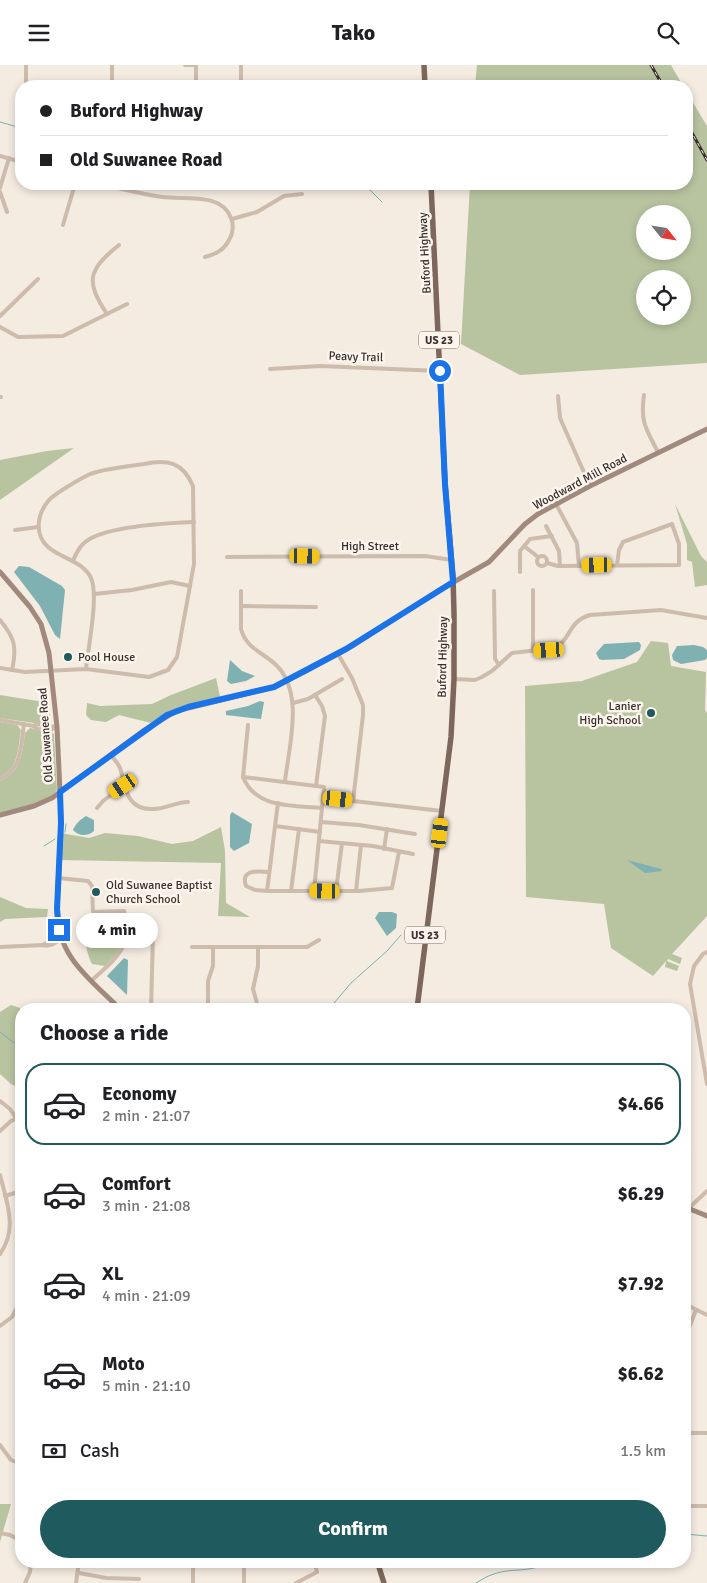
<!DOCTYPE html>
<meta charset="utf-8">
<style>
:root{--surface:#fff;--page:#f2f2f2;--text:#202124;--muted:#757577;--line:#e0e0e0;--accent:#1f5a5e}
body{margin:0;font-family:Signika,sans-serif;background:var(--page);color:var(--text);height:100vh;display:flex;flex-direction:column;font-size:19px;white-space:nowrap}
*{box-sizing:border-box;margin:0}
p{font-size:16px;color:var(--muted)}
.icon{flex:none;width:28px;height:28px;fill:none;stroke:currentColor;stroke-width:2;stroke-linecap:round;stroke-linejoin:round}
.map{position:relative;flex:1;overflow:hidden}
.drawer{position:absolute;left:15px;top:938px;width:676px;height:565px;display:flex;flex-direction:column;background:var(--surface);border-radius:20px;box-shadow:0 2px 8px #0003}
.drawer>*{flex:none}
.guide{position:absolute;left:15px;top:15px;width:678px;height:110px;border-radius:20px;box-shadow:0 2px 8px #0003;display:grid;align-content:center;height:110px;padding:0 25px;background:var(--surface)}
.needle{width:32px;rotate:120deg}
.tools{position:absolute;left:636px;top:140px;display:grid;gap:10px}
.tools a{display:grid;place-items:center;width:55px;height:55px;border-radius:50%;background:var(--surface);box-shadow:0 2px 8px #0003;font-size:25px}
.end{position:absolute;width:22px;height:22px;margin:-11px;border:6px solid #1a73e8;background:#fff;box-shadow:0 0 0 2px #fff}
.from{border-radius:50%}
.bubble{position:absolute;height:35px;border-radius:18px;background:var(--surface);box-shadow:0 2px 8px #0003;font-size:16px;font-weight:800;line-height:35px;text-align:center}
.car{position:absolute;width:15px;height:30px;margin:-15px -8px;border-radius:6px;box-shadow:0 0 4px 1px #0007;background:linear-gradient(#f5c518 24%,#345 0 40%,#f5c518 0 76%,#345 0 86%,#f5c518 0)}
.guide b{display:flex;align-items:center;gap:18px;height:48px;font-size:19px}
.guide b+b{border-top:1px solid var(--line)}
.guide i{width:12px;height:12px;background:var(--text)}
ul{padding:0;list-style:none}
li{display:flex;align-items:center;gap:15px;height:82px;margin:0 10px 8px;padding:0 15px;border:2px solid transparent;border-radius:20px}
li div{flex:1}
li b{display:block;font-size:19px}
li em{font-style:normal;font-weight:800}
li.current{border-color:var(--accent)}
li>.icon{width:45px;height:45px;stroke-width:1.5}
h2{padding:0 25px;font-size:22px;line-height:60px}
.pay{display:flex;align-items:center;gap:12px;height:55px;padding:0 25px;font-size:19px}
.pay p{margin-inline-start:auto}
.action{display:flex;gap:10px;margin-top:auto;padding:10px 25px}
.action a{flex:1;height:58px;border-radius:30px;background:var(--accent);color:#fff;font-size:20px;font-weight:800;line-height:58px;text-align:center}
header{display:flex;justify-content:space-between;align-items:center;height:65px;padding:0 25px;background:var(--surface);font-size:22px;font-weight:800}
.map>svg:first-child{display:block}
.green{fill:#b8c4a0;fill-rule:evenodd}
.water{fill:#7fb0b2}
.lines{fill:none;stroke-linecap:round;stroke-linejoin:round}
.stream{stroke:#7fb0b2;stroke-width:1}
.street{stroke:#cdbbac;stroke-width:4}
.secondary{stroke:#a18a7d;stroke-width:5}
.primary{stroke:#7d675c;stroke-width:5.5}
.rail-casing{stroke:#3b302b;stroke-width:3}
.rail{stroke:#fbf5ee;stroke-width:1;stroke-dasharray:4;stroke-linecap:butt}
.route{stroke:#1a73e8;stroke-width:6}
.poi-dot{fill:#1f5a5e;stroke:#fbf5ee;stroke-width:2}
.labels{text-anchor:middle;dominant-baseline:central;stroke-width:5;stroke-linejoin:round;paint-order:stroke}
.shield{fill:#fbf5ee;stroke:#756b66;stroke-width:1}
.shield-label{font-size:11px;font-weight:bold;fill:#3b302b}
.street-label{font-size:12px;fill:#3b302b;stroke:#fbf5ee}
.poi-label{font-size:12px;fill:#3b302b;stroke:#fbf5ee;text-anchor:start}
</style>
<header><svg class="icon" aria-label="menu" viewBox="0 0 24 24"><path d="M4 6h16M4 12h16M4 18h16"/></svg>Tako<svg class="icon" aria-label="search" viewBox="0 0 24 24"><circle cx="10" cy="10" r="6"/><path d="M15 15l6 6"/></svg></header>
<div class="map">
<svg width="707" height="1518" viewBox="0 0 707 1518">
<rect width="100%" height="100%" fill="#f4ebe1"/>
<g class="green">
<polygon points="477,0 671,0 683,21 475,21"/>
<path d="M686,26L707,61V298L520,310L461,279L470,119H686ZM645,149H682V186H645ZM645,214H682V251H645Z"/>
<polygon points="74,383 0,435 0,395 47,386"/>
<polygon points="675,439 701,491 707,497 707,520 695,522 692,497 687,495 687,479"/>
<polygon points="651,576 668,578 671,601 706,607 705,645 707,648 707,851 672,889 682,893 680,899 668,894 667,896 679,901 677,906 665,902 666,896 653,911 611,883 604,839 526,832 525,621 582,616 637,597"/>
<polygon points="216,613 220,632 176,644 151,658 119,650 106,657 91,655 86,650 87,638 100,641 152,639 171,630"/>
<polygon points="0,630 50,638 50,656 47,659 41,659 0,653"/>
<path d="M0,657L17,660L21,665C18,683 19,703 0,712Z"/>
<path d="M30,663L49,666L54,669L57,725C47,739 16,743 0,748V716C21,707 22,689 25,668Z"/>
<polygon points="221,762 225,786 226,838 250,852 218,851 221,798 59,795 59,766 66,769 89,773 105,768 138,771 172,779 193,776"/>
<polygon points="0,832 26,843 48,844 47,852 5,854 0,857"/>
<path d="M106,848H123C131,872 122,884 105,901L92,899C85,884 81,864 93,850L94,853L105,852Z"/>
<polygon points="11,940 20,943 21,959 21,1024 11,1019 0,1009 0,947"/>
<polygon points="0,1439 11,1439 0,1477"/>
</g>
<g class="water">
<polygon points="19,501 29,502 62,521 65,525 60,574 55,570 40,541 14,507"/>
<polygon points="639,577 641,580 640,585 624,594 602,595 599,594 596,588 604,579"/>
<polygon points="694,580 703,582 707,585 707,593 705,595 681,599 673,595 672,590 677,581"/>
<polygon points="230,595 242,606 255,611 246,616 231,619 227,616"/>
<polygon points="260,636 264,637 261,654 226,650 226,646 248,641"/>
<polygon points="232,747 252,759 249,778 234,786 230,782 230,750"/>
<path d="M86,751L94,755V766C88,771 79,772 73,765C76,758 80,755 86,751Z"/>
<polygon points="627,795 661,804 662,806 645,808"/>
<polygon points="379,847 392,847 397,849 396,863 387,871 375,853"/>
<polygon points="124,893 128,895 127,930 107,911"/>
</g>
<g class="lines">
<g class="stream">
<polyline points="0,57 21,63"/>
<polyline points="361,119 371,126 382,137"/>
<polyline points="65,767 66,759"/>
<polyline points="44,781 55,774"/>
<polyline points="329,944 351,918 387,886 401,870"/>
<polyline points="0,967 21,983"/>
<polyline points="685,1469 707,1471"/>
<path d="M476,1518C481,1515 487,1511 494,1509C514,1502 530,1509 551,1496"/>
</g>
<g class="street">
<polyline points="26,0 26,19 45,18 51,21"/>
<polyline points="185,0 196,0"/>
<polyline points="112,21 112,0"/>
<polyline points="196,21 196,0"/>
<polyline points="241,21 241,0"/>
<polyline points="0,91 21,97"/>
<path d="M102,119C121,124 142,129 162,132C185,135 221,127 231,153C234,160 233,169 229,175C224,185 216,189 205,192"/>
<polyline points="0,123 9,93"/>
<polyline points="0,127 7,147"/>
<polyline points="232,154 257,147 284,131 302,129"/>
<polyline points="63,160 75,119"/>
<path d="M107,249C85,216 88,205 119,180"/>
<polyline points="0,251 38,214"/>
<polyline points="0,262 18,272 63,271 127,239"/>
<polyline points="270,304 320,301 440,306"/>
<path d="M644,330C640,357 646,364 658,387"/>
<polyline points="558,331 560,353 590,421"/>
<polyline points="0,332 1,332"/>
<polyline points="556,439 577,478 579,501"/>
<polyline points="546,461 559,486 560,501"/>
<polyline points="15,465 38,462"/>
<polyline points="524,481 538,492"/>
<circle cx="542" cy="496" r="5"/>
<polyline points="227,492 425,491 452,495"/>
<path d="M73,496C75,491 79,483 83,479C100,461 168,458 194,457"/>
<polyline points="547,498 558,501 679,500 679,479 672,459 623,477 619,485 617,500"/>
<polyline points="520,507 520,486 530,474 552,471"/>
<polyline points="533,525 533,585"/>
<path d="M241,526V564C246,583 262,587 275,599C305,626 289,681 285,716"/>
<polyline points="494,526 495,594 499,600"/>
<polyline points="94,529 132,525 171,517 190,521"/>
<polyline points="241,541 316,542"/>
<path d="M0,555C15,573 17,582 12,605"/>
<path d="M0,603L25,607L86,604L149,612L168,605L177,592L194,499L193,421C183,397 167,394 144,399C130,401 99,404 88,410C80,414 54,429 49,435C37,449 34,469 48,482C62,494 83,496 91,513C99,531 88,583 86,604"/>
<path d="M454,614L475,615L482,612L492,606L512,588L556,583C572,572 568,557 590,550L661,545L707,553"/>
<polyline points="315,630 322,641 325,651 316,721"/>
<polyline points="293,638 308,634 342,614"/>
<polyline points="0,655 34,661 37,659 57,662"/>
<polyline points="34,661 37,664 50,665 57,662"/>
<path d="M111,690C114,694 118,698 120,703C126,721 125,745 153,744C166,744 176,737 188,737"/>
<path d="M243,712L324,722L322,743C292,740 256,744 243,712Z"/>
<polyline points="243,712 248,660"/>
<path d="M0,714C22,705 21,680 24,659"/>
<polyline points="323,732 353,736 363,650 363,640 352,613 338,589"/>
<polyline points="353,736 442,746"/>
<polyline points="97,743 103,736 123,721"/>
<polyline points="321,757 359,760 415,769"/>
<polyline points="275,761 320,767"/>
<polyline points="319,776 373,781 413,789"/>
<polyline points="384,784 387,764"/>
<path d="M269,807C258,806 240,804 246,821L255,825L267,826C271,796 274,767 278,738"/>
<path d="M58,813L88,816L92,821L93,847L124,846C136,880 114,895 91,916"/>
<polyline points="267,826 359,826 392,823 399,787"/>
<polyline points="291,826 299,764"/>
<polyline points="314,826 322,743"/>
<polyline points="336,826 342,778"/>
<polyline points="356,826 361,780"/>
<polyline points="43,880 53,874 61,874"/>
<path d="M0,882L43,880C50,882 55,878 61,874"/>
<polyline points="192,882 307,882 319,875"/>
<polyline points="258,882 258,901 253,924 258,942"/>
<polyline points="707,887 703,889 694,901 690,919 707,1019"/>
<polyline points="59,944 65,944"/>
<polyline points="151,944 153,870"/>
<polyline points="208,944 208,916 213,901 213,882"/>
<polyline points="0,1036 10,1044 16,1053"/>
<polyline points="0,1066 11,1056 21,1051"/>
<path d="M0,1110C7,1138 18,1164 0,1189"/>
<polyline points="5,1131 21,1126"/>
<polyline points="685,1155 689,1143 707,1126"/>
<polyline points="685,1239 707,1250"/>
<polyline points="0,1261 12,1252 21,1235"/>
<polyline points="685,1273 696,1245"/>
<polyline points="685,1368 707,1368"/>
<polyline points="0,1380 11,1395 21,1399"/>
<polyline points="685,1441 707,1441"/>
<polyline points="0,1468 10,1470 21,1476"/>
<polyline points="193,1496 193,1518"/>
<polyline points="244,1496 244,1518"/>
<polyline points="79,1508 106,1513 139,1514"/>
<polyline points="25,1518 30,1507 31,1496"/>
<polyline points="76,1518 79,1496"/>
<polyline points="296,1518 317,1507 314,1496"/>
</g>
<g class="secondary">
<path d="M0,507L30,542L41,559L49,588L57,662L60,727L61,758L57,844C57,892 89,913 120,944"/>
<polyline points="0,750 34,741 52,733 143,666 176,646 274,622 306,606 354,580 438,526 489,497 525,459 538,449 590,421 707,364"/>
<polyline points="685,1142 707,1151"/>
</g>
<g class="primary">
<polyline points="424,0 425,21"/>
<polyline points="417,944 451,672 454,614 454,548 453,511 445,419 431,119"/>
<polyline points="377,1496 384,1518"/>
</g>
<g class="rail-casing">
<g id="rail">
<polyline points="651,0 663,21"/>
<polyline points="686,57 707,95"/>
</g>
</g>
<use href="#rail" class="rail"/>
</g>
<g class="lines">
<polyline class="route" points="59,865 57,844 61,758 60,727 167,650 188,642 274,622 346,584 453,517 445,419 440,306"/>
</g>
<g class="poi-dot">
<circle cx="68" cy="592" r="5"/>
<circle cx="651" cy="648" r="5"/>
<circle cx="96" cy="827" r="5"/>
</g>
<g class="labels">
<g class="shield">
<rect x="419" y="266.5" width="40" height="17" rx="4"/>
<rect x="405" y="861.5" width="40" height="17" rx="4"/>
</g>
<g class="shield-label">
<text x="439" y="275">US 23</text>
<text x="425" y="870">US 23</text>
</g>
<g class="street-label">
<text transform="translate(425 188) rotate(-93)">Buford Highway</text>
<text transform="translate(356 292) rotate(2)">Peavy Trail</text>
<text transform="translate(580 417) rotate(-28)">Woodward Mill Road</text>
<text x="370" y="481">High Street</text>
<text transform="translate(443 592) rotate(-89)">Buford Highway</text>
<text transform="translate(46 670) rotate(-94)">Old Suwanee Road</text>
</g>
<g class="poi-label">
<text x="78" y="592">Pool House</text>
<text x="641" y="641" text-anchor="end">Lanier<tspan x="641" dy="14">High School</tspan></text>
<text x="106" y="820">Old Suwanee Baptist<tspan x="106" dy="14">Church School</tspan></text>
</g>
</g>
</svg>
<div class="tools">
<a><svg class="needle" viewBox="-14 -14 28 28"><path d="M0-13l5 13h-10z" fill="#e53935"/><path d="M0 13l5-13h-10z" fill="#757577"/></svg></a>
<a><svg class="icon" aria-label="locate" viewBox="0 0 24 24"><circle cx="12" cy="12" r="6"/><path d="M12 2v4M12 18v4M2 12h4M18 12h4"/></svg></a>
</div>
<i class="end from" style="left:440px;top:306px"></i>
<i class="end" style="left:59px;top:865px"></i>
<div class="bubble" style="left:76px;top:848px;width:82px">4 min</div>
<i class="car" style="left:305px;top:491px;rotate:91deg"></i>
<i class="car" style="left:597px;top:500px;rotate:269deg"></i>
<i class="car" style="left:549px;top:585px;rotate:267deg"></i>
<i class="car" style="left:123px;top:721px;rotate:236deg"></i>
<i class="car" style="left:338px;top:734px;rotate:96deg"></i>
<i class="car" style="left:440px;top:768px;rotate:7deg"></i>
<i class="car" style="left:325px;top:826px;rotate:271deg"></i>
<div class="guide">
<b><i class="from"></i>Buford Highway</b>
<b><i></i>Old Suwanee Road</b>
</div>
<section class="drawer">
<h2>Choose a ride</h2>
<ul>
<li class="current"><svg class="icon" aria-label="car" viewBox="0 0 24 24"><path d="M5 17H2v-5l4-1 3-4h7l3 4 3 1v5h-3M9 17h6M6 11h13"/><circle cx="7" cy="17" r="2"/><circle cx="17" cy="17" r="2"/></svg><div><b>Economy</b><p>2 min · 21:07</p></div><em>$4.66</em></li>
<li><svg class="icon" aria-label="car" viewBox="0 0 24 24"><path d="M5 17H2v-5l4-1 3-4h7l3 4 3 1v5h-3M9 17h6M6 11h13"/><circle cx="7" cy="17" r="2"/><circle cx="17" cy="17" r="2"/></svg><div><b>Comfort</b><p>3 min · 21:08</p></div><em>$6.29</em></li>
<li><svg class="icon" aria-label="car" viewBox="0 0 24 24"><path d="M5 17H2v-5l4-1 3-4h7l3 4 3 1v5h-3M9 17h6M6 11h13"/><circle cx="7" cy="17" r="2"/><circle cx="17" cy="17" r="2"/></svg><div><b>XL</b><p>4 min · 21:09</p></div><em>$7.92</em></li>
<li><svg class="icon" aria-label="car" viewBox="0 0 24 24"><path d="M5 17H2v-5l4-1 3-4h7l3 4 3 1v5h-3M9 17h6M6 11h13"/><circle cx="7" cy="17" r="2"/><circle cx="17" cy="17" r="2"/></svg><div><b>Moto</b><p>5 min · 21:10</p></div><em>$6.62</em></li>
</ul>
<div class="pay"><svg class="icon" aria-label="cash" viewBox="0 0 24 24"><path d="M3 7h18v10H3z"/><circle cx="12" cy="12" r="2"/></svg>Cash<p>1.5 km</p></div>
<div class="action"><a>Confirm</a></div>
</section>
</div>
